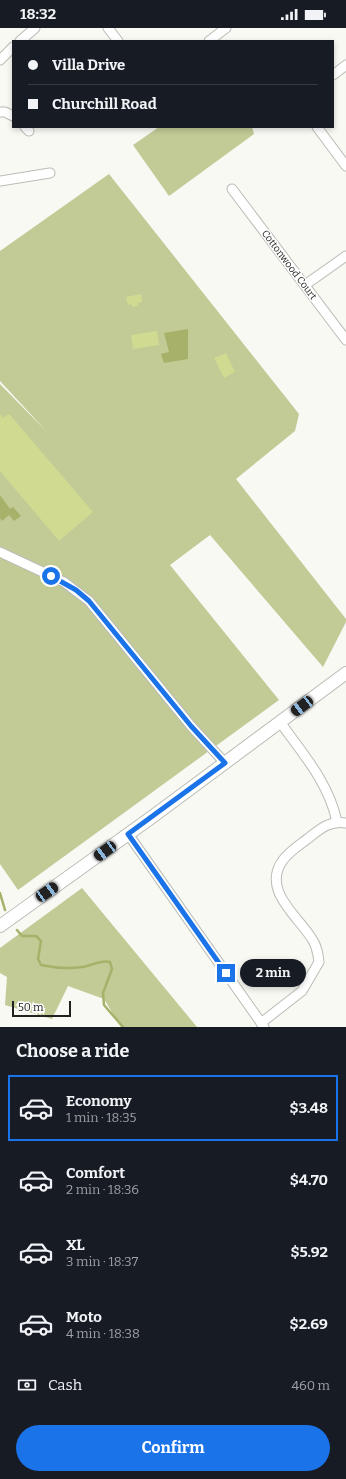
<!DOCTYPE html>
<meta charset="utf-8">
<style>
:root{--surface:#171b24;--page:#20242c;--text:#f1f3f6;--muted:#9ea1a6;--line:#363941;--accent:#1a73e8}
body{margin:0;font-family:Bitter,serif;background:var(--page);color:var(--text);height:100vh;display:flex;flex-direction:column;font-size:15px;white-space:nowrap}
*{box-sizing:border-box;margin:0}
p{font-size:13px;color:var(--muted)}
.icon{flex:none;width:22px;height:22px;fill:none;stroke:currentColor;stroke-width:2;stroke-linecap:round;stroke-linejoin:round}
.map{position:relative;height:999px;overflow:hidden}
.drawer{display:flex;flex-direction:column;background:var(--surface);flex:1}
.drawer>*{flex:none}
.top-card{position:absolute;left:12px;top:12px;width:322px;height:88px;border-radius:0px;box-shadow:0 2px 6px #0003;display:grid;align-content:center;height:88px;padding:0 16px;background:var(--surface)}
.scale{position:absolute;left:12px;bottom:10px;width:59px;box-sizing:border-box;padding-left:4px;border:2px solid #21211f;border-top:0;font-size:11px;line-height:14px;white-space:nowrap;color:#21211f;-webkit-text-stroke:3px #fff;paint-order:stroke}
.end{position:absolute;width:18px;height:18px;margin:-9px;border:5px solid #1a73e8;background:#fff;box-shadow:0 0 0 2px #fff}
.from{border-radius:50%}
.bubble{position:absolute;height:28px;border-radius:14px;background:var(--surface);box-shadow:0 2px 6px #0003;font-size:13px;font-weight:700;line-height:28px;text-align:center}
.car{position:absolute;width:12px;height:24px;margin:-12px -6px;border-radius:5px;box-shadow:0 0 3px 1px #0007;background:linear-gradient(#222 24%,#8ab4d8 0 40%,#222 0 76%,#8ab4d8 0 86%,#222 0)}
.top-card b{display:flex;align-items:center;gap:14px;height:38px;font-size:15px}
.top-card b+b{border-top:1px solid var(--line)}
.top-card i{width:10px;height:10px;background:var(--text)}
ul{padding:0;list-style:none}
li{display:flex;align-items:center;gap:12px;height:66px;margin:0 8px 6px;padding:0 8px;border:2px solid transparent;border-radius:0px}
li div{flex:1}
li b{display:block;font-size:15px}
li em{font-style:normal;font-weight:700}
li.selected{border-color:var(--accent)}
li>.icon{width:36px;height:36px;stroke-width:1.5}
h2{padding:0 16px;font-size:18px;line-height:48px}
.pay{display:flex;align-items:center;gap:10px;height:44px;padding:0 16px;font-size:15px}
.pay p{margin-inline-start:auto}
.primary-button{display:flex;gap:8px;margin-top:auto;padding:8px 16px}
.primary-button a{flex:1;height:46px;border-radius:24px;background:var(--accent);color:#fff;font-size:16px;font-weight:700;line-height:46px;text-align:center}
.status{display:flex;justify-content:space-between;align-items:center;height:28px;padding:0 20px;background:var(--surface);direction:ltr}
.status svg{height:11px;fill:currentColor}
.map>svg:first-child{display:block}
.green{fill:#c2ca96}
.water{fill:#a8b169}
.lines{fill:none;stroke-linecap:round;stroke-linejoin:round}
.stream{stroke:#a8b169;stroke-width:2.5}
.building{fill:#d0da91}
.street-casing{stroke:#bbbcb6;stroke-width:11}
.secondary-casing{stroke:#bbbcb6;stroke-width:14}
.street{stroke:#fff;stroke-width:9}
.secondary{stroke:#fff;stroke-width:12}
.route{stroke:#1a73e8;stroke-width:5}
.labels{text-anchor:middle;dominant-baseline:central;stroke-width:3;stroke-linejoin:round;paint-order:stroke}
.street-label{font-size:10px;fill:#21211f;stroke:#fff}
</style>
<div class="status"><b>18:32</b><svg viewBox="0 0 49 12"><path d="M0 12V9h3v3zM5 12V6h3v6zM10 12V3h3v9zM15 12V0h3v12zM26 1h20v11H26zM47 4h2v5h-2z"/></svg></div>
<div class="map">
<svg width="346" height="999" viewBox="0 0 346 999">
<rect width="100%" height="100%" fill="#f8f9f3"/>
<g class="green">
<polygon points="159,99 252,99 254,106 169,168 133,117"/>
<polygon points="109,146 299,386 295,403 236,451 346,591 346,594 323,639 210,507 170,537 279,672 18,862 0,836 0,356 48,405 0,353 0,223"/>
<polygon points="82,860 197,999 121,999 104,971 68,958 52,991 5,977 7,949 0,945 0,920"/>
</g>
<g class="water">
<polygon points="188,301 188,331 164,335 161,326 169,324 164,305"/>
<polygon points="0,467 10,481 13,479 21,488 14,493 9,487 2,493 0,490"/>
</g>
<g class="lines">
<g class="stream">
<polyline points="0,865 5,882"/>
<path d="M17,902L22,908H36L41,913L38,931L41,937C55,940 68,941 82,939C92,938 100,931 110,934L112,941L103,965L104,977L123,999"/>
</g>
</g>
<g class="building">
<polygon points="141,266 142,274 138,275 138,278 132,279 132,276 128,277 126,269"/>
<polygon points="157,303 159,317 133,321 131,307"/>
<polygon points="226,325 235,344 224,350 214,330"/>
<polygon points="0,386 3,390 8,386 11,388 93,484 59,513 0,443"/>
</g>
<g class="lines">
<g class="street-casing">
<g id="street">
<polyline points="108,0 118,13"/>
<polyline points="20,13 35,0"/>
<polyline points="209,13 226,0"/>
<polyline points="0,32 13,19"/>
<polyline points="333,47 346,37"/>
<polyline points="0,84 5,84 13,88"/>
<polyline points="25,99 29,103"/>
<polyline points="317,99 346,138"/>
<polyline points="0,153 50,145"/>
<polyline points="232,161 346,312"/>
<polyline points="305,257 346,228"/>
<polyline points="0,524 64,554 89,573 191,698 225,735"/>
<path d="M280,694C303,726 329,755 337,794"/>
<polyline points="128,806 264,999"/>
<path d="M261,995L302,963L319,934C318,926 317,918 312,911C298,888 261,862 283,832C289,824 298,818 306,812C319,802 329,792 346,795"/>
</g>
</g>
<g class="secondary-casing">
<polyline id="secondary" points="0,898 152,789 346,645"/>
</g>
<use href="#street" class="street"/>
<use href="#secondary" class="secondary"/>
</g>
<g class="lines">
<polyline class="route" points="51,548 76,562 89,573 191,698 225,735 128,806 226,945"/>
</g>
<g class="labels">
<g class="street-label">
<text transform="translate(289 237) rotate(53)">Cottonwood Court</text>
</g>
</g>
</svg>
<div class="scale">50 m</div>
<i class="end from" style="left:51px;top:548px"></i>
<i class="end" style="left:226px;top:945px"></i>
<div class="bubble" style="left:240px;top:931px;width:66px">2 min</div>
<i class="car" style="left:302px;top:678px;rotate:233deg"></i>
<i class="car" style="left:105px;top:823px;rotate:234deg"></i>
<i class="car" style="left:47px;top:864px;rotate:55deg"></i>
<div class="top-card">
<b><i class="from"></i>Villa Drive</b>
<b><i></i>Churchill Road</b>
</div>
</div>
<section class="drawer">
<h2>Choose a ride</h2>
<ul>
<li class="selected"><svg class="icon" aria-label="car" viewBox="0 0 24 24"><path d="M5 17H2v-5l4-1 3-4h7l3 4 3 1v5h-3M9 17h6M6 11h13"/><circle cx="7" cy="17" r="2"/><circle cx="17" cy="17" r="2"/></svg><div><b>Economy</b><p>1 min · 18:35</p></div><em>$3.48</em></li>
<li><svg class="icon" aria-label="car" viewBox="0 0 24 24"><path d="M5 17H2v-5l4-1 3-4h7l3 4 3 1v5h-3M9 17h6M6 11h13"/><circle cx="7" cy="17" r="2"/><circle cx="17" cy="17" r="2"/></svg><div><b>Comfort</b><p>2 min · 18:36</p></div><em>$4.70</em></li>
<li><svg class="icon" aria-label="car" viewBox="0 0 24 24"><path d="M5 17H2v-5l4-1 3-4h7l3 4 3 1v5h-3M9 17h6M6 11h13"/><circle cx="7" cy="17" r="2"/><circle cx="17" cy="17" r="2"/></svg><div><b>XL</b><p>3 min · 18:37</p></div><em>$5.92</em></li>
<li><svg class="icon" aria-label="car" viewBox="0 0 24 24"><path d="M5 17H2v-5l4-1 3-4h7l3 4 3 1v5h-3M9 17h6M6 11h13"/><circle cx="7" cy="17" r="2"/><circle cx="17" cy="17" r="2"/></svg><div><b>Moto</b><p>4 min · 18:38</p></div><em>$2.69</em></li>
</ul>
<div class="pay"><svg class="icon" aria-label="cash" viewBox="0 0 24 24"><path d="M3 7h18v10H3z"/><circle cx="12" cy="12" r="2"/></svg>Cash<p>460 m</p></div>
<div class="primary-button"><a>Confirm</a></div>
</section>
